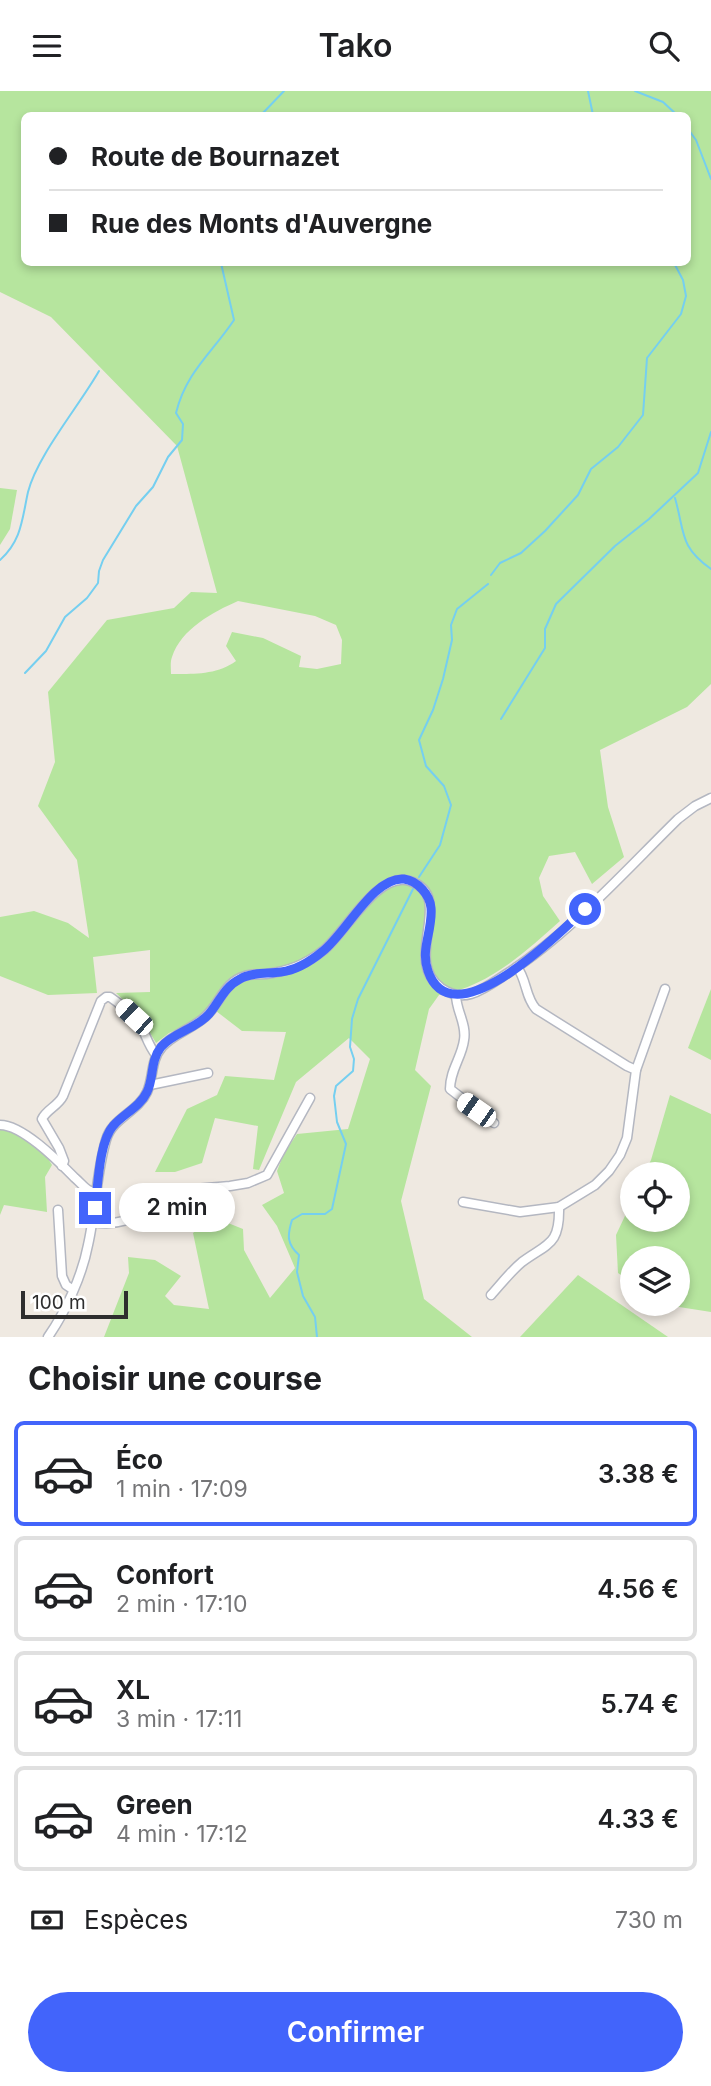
<!DOCTYPE html>
<html lang="fr">
<meta charset="utf-8">
<style>
:root{--surface:#fff;--page:#f6f6f6;--text:#202124;--muted:#757577;--line:#e0e0e0;--accent:#4264fb}
body{margin:0;font-family:Inter,sans-serif;background:var(--page);color:var(--text);height:100vh;display:flex;flex-direction:column;font-size:26px;white-space:nowrap}
*{box-sizing:border-box;margin:0}
p{font-size:23px;color:var(--muted)}
.icon{flex:none;width:38px;height:38px;fill:none;stroke:currentColor;stroke-width:2;stroke-linecap:round;stroke-linejoin:round}
.map{position:relative;height:1246px;overflow:hidden}
.side{display:flex;flex-direction:column;background:var(--surface);flex:1}
.side>*{flex:none}
.banner{position:absolute;left:21px;top:21px;width:670px;height:154px;border-radius:10px;box-shadow:0 4px 10px #0003;display:grid;align-content:center;height:154px;padding:0 28px;background:var(--surface)}
.tools{position:absolute;left:620px;top:1071px;display:grid;gap:14px}
.tools a{display:grid;place-items:center;width:70px;height:70px;border-radius:50%;background:var(--surface);box-shadow:0 4px 10px #0003;font-size:35px}
.scale{position:absolute;left:21px;bottom:18px;width:107px;box-sizing:border-box;padding-left:7px;border:4px solid #2e2e2e;border-top:0;font-size:19px;line-height:24px;white-space:nowrap;color:#2e2e2e;-webkit-text-stroke:5px #fff;paint-order:stroke}
.end{position:absolute;width:32px;height:32px;margin:-16px;border:9px solid #4264fb;background:#fff;box-shadow:0 0 0 4px #fff}
.from{border-radius:50%}
.bubble{position:absolute;height:49px;border-radius:24px;background:var(--surface);box-shadow:0 4px 10px #0003;font-size:23px;font-weight:600;line-height:49px;text-align:center}
.car{position:absolute;width:21px;height:42px;margin:-21px -10px;border-radius:9px;box-shadow:0 0 5px 2px #0007;background:linear-gradient(#fff 24%,#345 0 40%,#fff 0 76%,#345 0 86%,#fff 0)}
.banner b{display:flex;align-items:center;gap:24px;height:66px;font-size:26px}
.banner b+b{border-top:2px solid var(--line)}
.banner i{width:18px;height:18px;background:var(--text)}
ul{padding:0;list-style:none}
li{display:flex;align-items:center;gap:21px;height:105px;margin:0 14px 10px;padding:0 14px;border:4px solid var(--line);border-radius:10px}
li div{flex:1}
li b{display:block;font-size:26px}
li em{font-style:normal;font-weight:600}
li.selected{border-color:var(--accent)}
li>.icon{width:63px;height:63px;stroke-width:1.5}
h2{padding:0 28px;font-size:32px;line-height:84px}
.pay{display:flex;align-items:center;gap:18px;height:77px;padding:0 28px;font-size:26px}
.pay p{margin-inline-start:auto}
.primary-button{display:flex;gap:14px;margin-top:auto;padding:14px 28px}
.primary-button a{flex:1;height:80px;border-radius:42px;background:var(--accent);color:#fff;font-size:28px;font-weight:600;line-height:80px;text-align:center}
header{display:flex;justify-content:space-between;align-items:center;height:91px;padding:0 28px;background:var(--surface);font-size:32px;font-weight:600}
.map>svg:first-child{display:block}
.green{fill:#b6e59e;fill-rule:evenodd}
.lines{fill:none;stroke-linecap:round;stroke-linejoin:round}
.stream{stroke:#75cff0;stroke-width:2}
.minor-casing{stroke:#b4b7c1;stroke-width:11}
.minor{stroke:#fff;stroke-width:8}
.route{stroke:#4264fb;stroke-width:9}
</style>
<header><svg class="icon" aria-label="menu" viewBox="0 0 24 24"><path d="M4 6h16M4 12h16M4 18h16"/></svg>Tako<svg class="icon" aria-label="search" viewBox="0 0 24 24"><circle cx="10" cy="10" r="6"/><path d="M15 15l6 6"/></svg></header>
<div class="map">
<svg width="711" height="1246" viewBox="0 0 711 1246">
<rect width="100%" height="100%" fill="#efe9e1"/>
<g class="green">
<path d="M0,0H711V593L687,616L600,659L608,716L624,766L592,793L575,761L549,765L539,787L543,805L560,830C524,862 488,896 439,904L429,918L415,979L431,995L401,1110L424,1208L472,1246H104L129,1182L128,1166L155,1169L181,1185L165,1205L174,1214L209,1218L193,1142L213,1126L243,1138L244,1159L270,1207L295,1177L277,1135L262,1114L284,1102L277,1080L284,1062L297,1043L348,1038L370,968L349,947L296,991L259,1079L253,1078L258,1035L215,1027L202,1072L175,1081H155L187,1018L217,1004L225,985L274,989L286,941L242,940L216,920L169,942L156,952L140,925L116,902L150,901V859L93,866L97,902L48,904L0,885V826L34,820L68,832L89,847L77,769L38,715L55,671L48,601L107,529L174,517L191,501L217,502L177,355L51,226L0,201ZM24,24H688V172H24ZM238,510L315,525L336,534L342,549L341,573L317,578L299,576L301,565L263,547L232,541L226,555L236,570C217,584 193,583 171,583C171,578 170,571 172,566C181,538 213,521 238,510Z"/>
<polygon points="0,397 17,399 10,438 0,454"/>
<polygon points="711,898 711,969 688,957"/>
<polygon points="670,1004 711,1023 711,1221 660,1213 677,1213 677,1167 632,1167 632,1192 618,1182 616,1144 632,1110 632,1129 677,1129 677,1083 644,1083 651,1069"/>
<polygon points="0,1037 12,1038 47,1066 52,1074 45,1086 47,1121 4,1114 0,1124"/>
<polygon points="578,1184 668,1246 520,1246"/>
</g>
<g class="lines">
<g class="stream">
<polyline points="588,0 593,24"/>
<polyline points="635,0 663,11 677,24"/>
<polyline points="261,24 284,0"/>
<polyline points="688,38 696,49 711,88"/>
<path d="M675,407C685,442 679,455 711,478"/>
<path d="M0,469C22,449 22,428 28,401C37,365 79,315 99,280"/>
<polyline points="491,484 500,472 521,462 545,440 578,404 591,378 618,356 643,324 647,267 681,223 686,205 683,189 674,172"/>
<path d="M25,582L46,560L65,526L87,507L98,492L99,480L103,469L136,415L153,396L168,366L182,349L183,333L176,322C186,281 212,262 234,229L221,172"/>
<polyline points="501,628 545,557 545,538 556,513 615,455 649,428 698,382 711,341"/>
<polyline points="419,786 440,754 451,714 444,695 426,675 419,649 433,619 443,588 452,549 451,534 457,518 488,493"/>
<path d="M317,1246L315,1226L303,1205L297,1181L299,1164C287,1153 287,1145 292,1129L302,1123H325L332,1118L346,1053L337,1031L334,1005L336,995L353,980L354,968L350,956L352,928L358,908L413,798"/>
</g>
<g class="minor-casing">
<g id="minor">
<path d="M456,904C456,920 467,933 464,949C462,966 450,979 450,998L494,1032"/>
<polyline points="636,979 665,898"/>
<polyline points="150,994 208,982"/>
<path d="M0,1034C23,1034 59,1071 75,1087C83,1094 87,1101 97,1102"/>
<path d="M62,1075L64,1070L59,1057L42,1028C46,1019 58,1015 63,1005L101,910L106,906H110C120,913 134,923 140,933C146,944 148,954 156,964"/>
<path d="M463,1111L520,1121L559,1116L595,1094L609,1080L620,1064L627,1047L636,979L627,975L536,918C525,906 527,889 517,876"/>
<polyline points="58,1119 62,1185 66,1194 72,1198"/>
<path d="M92,1131C118,1135 134,1129 154,1113C160,1107 164,1103 172,1100L230,1095L248,1092L267,1084L310,1007"/>
<path d="M491,1204C501,1193 510,1181 522,1171C548,1152 560,1154 559,1116"/>
<path d="M48,1246C66,1220 82,1185 88,1154C96,1119 96,1083 106,1049C112,1027 138,1021 147,1001C154,986 150,970 162,956C173,943 192,938 205,926C220,913 224,891 245,885C251,883 259,883 266,883C289,880 305,874 324,859C346,841 378,779 410,790C457,806 401,868 441,897C450,903 461,906 471,903C484,899 497,889 508,882C570,842 625,780 678,728L695,715L711,707"/>
</g>
</g>
<use href="#minor" class="minor"/>
</g>
<g class="lines">
<path class="route" d="M95,1117C98,1095 99,1051 113,1035C123,1023 140,1016 147,1001C154,987 150,970 161,956C174,941 196,938 209,923C220,910 224,896 240,888C251,881 268,883 281,881C297,879 311,870 323,860C346,842 374,785 404,788C418,790 430,804 431,817C433,839 420,858 428,880C452,950 560,842 585,818"/>
</g>
</svg>
<div class="tools">
<a><svg class="icon" aria-label="locate" viewBox="0 0 24 24"><circle cx="12" cy="12" r="6"/><path d="M12 2v4M12 18v4M2 12h4M18 12h4"/></svg></a>
<a><svg class="icon" aria-label="layers" viewBox="0 0 24 24"><path d="M12 4l9 5-9 5-9-5zM3 14l9 5 9-5"/></svg></a>
</div>
<div class="scale">100 m</div>
<i class="end from" style="left:585px;top:818px"></i>
<i class="end" style="left:95px;top:1117px"></i>
<div class="bubble" style="left:119px;top:1092px;width:116px">2 min</div>
<i class="car" style="left:134px;top:926px;rotate:313deg"></i>
<i class="car" style="left:476px;top:1019px;rotate:305deg"></i>
<div class="banner">
<b><i class="from"></i>Route de Bournazet</b>
<b><i></i>Rue des Monts d'Auvergne</b>
</div>
</div>
<section class="side">
<h2>Choisir une course</h2>
<ul>
<li class="selected"><svg class="icon" aria-label="car" viewBox="0 0 24 24"><path d="M5 17H2v-5l4-1 3-4h7l3 4 3 1v5h-3M9 17h6M6 11h13"/><circle cx="7" cy="17" r="2"/><circle cx="17" cy="17" r="2"/></svg><div><b>Éco</b><p>1 min · 17:09</p></div><em>3.38 €</em></li>
<li><svg class="icon" aria-label="car" viewBox="0 0 24 24"><path d="M5 17H2v-5l4-1 3-4h7l3 4 3 1v5h-3M9 17h6M6 11h13"/><circle cx="7" cy="17" r="2"/><circle cx="17" cy="17" r="2"/></svg><div><b>Confort</b><p>2 min · 17:10</p></div><em>4.56 €</em></li>
<li><svg class="icon" aria-label="car" viewBox="0 0 24 24"><path d="M5 17H2v-5l4-1 3-4h7l3 4 3 1v5h-3M9 17h6M6 11h13"/><circle cx="7" cy="17" r="2"/><circle cx="17" cy="17" r="2"/></svg><div><b>XL</b><p>3 min · 17:11</p></div><em>5.74 €</em></li>
<li><svg class="icon" aria-label="car" viewBox="0 0 24 24"><path d="M5 17H2v-5l4-1 3-4h7l3 4 3 1v5h-3M9 17h6M6 11h13"/><circle cx="7" cy="17" r="2"/><circle cx="17" cy="17" r="2"/></svg><div><b>Green</b><p>4 min · 17:12</p></div><em>4.33 €</em></li>
</ul>
<div class="pay"><svg class="icon" aria-label="cash" viewBox="0 0 24 24"><path d="M3 7h18v10H3z"/><circle cx="12" cy="12" r="2"/></svg>Espèces<p>730 m</p></div>
<div class="primary-button"><a>Confirmer</a></div>
</section>
